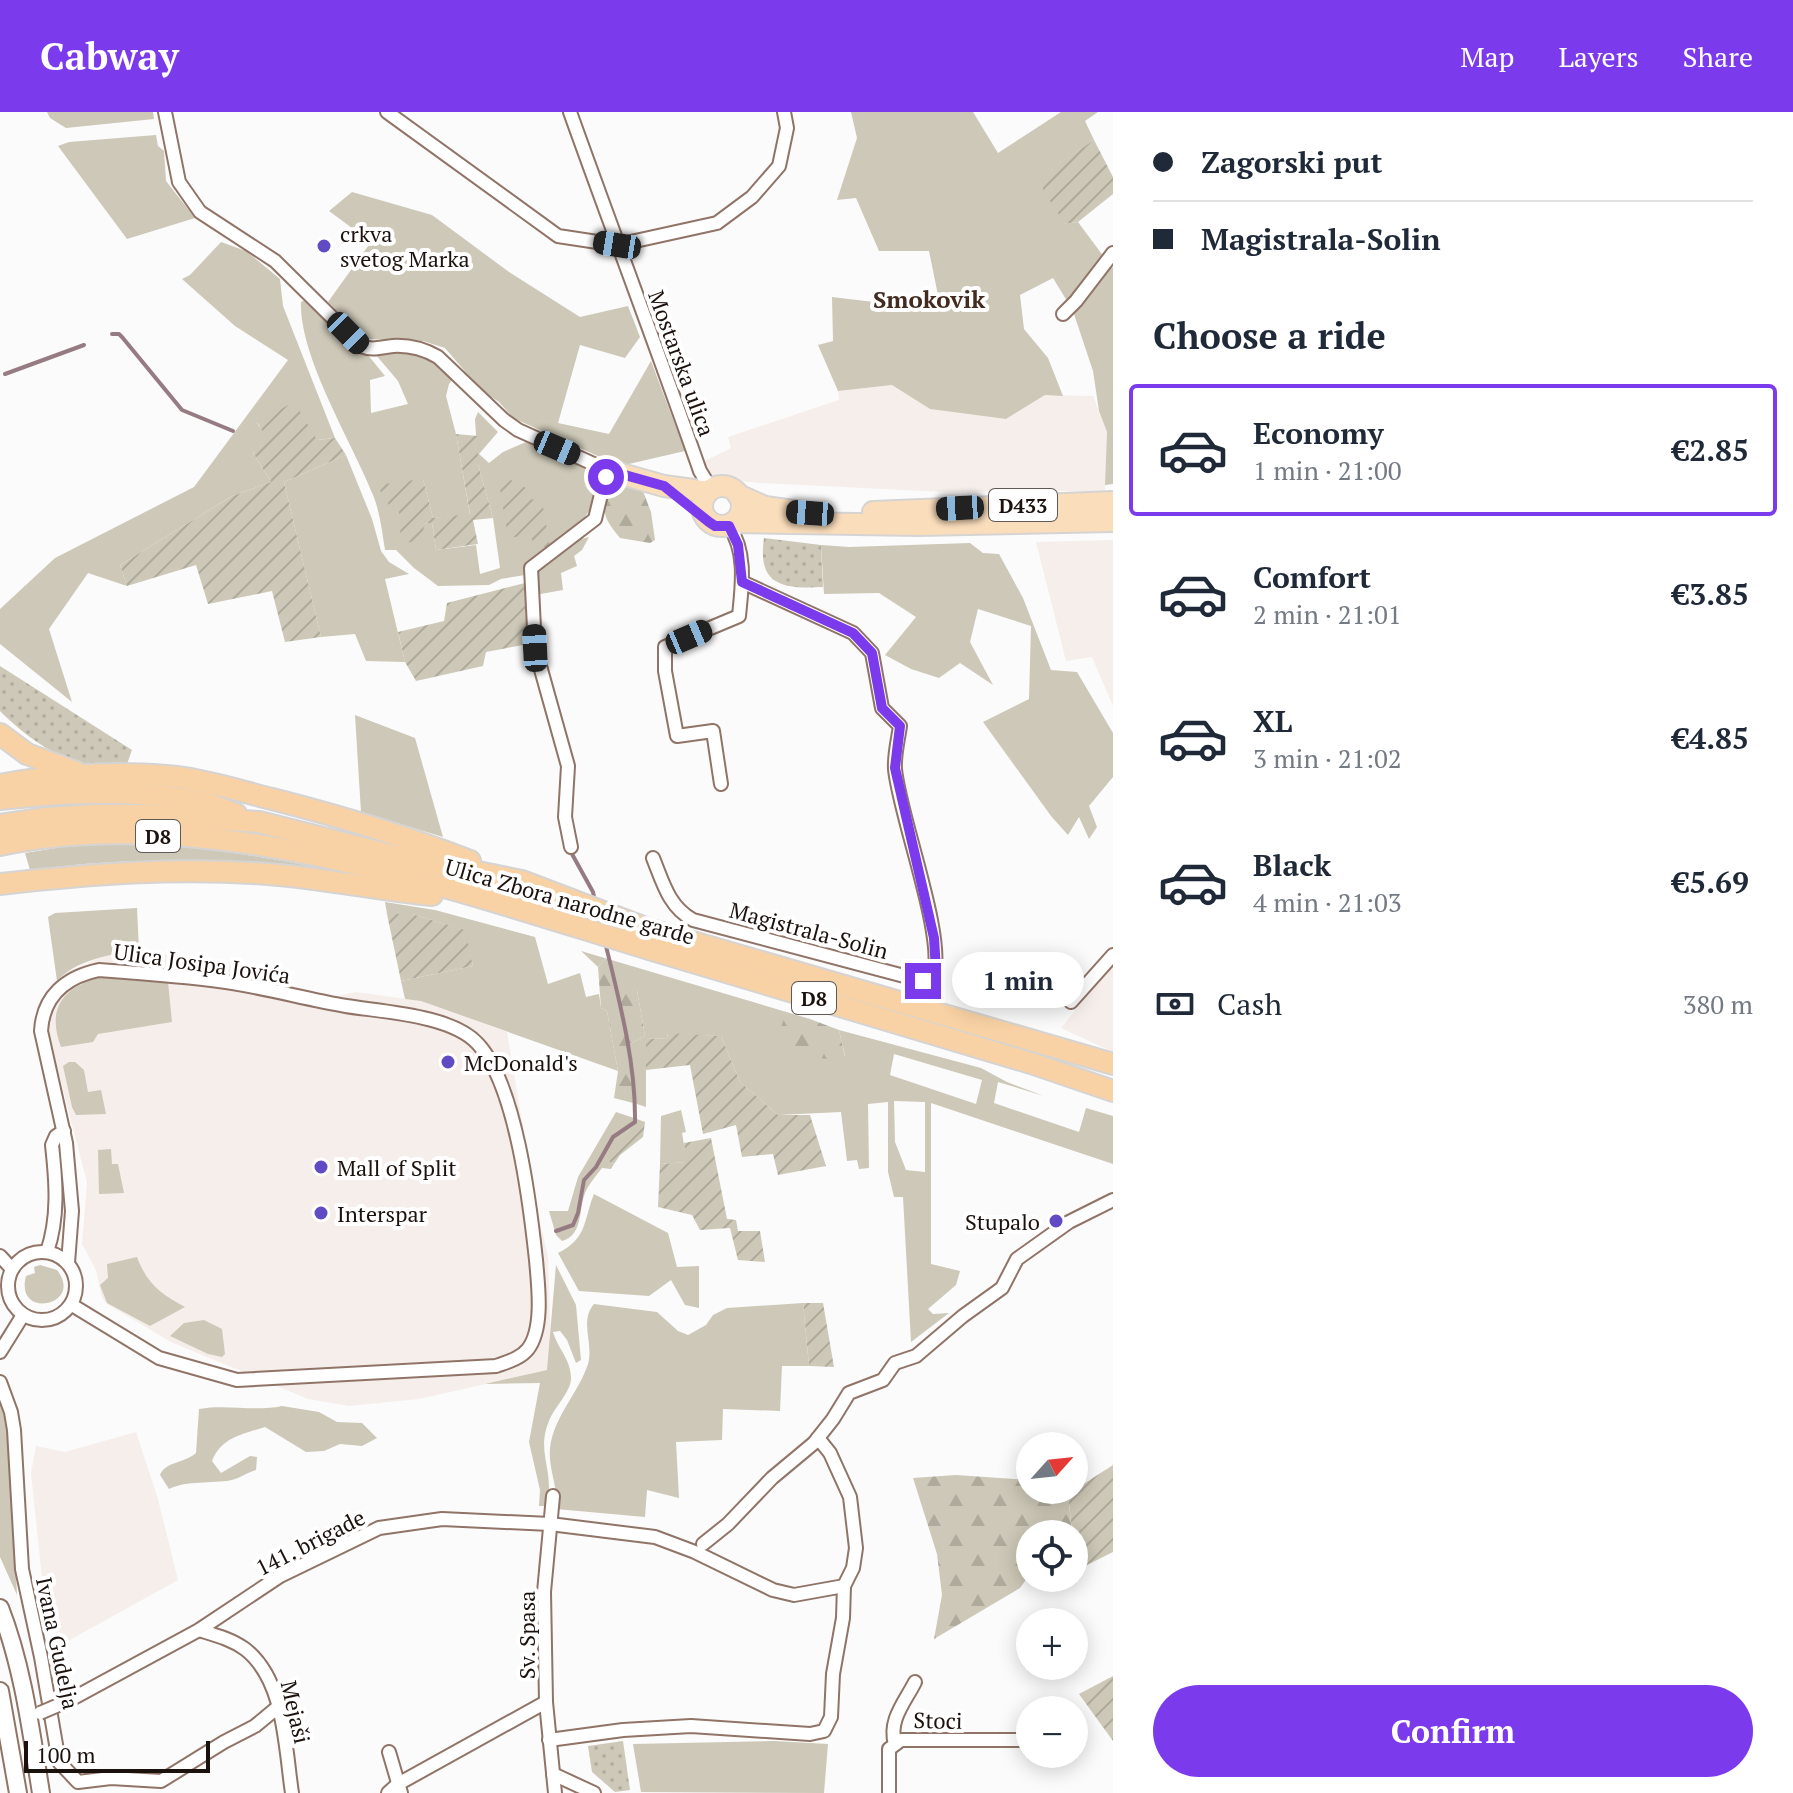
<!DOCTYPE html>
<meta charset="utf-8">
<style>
:root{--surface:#fff;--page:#f6f6f7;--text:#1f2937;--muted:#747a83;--line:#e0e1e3;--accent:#7c3aed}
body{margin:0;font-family:"PT Serif",serif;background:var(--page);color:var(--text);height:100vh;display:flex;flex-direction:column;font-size:30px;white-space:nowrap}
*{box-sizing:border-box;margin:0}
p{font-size:26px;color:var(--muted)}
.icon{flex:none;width:44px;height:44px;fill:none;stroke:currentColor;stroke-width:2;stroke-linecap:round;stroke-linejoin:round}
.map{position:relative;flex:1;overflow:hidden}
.side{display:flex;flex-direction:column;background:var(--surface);width:680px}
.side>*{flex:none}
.top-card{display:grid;align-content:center;height:176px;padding:0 40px;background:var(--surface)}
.needle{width:52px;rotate:63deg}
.buttons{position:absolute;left:1016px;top:1320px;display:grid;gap:16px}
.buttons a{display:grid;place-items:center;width:72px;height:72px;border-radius:50%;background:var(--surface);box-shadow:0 4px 20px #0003;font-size:40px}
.scale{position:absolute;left:24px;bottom:20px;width:186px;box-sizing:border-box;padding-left:8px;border:4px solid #1c120d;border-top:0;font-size:22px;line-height:28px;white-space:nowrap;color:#1c120d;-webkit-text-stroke:6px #fff;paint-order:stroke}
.end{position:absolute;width:36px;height:36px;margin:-18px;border:10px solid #7c3aed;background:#fff;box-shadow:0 0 0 4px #fff}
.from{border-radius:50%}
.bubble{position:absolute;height:56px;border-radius:28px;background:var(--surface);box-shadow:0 4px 20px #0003;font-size:26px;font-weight:600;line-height:56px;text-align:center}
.car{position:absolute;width:24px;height:48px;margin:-24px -12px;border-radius:10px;box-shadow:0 0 6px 2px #0007;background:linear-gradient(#222 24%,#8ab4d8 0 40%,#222 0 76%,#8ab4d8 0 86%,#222 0)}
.top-card b{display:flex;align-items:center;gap:28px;height:76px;font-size:30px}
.top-card b+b{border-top:2px solid var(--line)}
.top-card i{width:20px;height:20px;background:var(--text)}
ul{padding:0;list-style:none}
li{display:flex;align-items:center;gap:24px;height:132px;margin:0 16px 12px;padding:0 24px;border:4px solid transparent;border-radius:8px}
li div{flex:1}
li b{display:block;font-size:30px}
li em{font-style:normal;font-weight:600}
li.active{border-color:var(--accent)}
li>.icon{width:72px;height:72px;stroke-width:1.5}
h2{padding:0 40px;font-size:36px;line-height:96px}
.pay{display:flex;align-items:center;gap:20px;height:88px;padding:0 40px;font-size:30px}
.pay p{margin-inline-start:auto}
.button{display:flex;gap:16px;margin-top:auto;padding:16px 40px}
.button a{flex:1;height:92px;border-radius:48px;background:var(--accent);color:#fff;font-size:32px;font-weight:600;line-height:92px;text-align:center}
header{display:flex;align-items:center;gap:48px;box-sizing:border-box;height:112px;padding:0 40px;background:var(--accent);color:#fff}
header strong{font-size:38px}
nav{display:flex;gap:44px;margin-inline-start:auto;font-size:28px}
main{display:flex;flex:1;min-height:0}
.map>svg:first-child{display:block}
.built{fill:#f6eeea}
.grass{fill:#cdc8b7;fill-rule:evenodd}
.forest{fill:url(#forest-firs)}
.park{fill:url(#park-dots)}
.garden{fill:url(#garden-furrows)}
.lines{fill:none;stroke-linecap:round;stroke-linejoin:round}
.stream{stroke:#967c82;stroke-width:4}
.minor-casing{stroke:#907467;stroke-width:16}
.tertiary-casing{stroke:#907467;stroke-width:20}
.primary-casing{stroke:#d6d4d3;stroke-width:24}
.trunk-casing{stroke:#d6d4d3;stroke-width:24}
.minor{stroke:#fff;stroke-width:12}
.tertiary{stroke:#fff;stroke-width:16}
.primary{stroke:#faddbb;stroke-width:20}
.trunk{stroke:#f8d2a4;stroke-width:20}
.minor-bridge-casing{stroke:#907467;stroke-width:16;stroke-linecap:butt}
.minor-bridge{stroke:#fff;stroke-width:12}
.route{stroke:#7c3aed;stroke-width:10}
.poi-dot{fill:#604bc4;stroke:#fff;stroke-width:3}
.labels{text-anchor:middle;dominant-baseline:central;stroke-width:8;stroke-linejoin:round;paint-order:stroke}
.shield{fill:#fff;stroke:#605956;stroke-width:2}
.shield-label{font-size:20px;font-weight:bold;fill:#1c120d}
.poi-label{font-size:22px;fill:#1c120d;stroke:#fff;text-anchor:start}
.street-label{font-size:22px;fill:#1c120d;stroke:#fff}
.neighbourhood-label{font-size:24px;font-weight:bold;fill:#432b20;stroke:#fff}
</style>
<header>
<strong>Cabway</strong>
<nav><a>Map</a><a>Layers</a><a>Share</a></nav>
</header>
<main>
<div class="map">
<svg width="1113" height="1681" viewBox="0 0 1113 1681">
<defs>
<pattern id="forest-firs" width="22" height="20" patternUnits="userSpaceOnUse" patternTransform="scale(2)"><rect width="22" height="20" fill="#cdc8b7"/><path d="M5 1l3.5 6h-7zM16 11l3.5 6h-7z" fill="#afab9c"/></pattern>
<pattern id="park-dots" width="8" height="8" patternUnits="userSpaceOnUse" patternTransform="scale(2)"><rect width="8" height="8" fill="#cdc8b7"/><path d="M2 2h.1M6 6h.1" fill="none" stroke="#afab9c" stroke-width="1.8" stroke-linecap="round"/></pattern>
<pattern id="garden-furrows" width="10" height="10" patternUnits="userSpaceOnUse" patternTransform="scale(2)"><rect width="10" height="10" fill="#cdc8b7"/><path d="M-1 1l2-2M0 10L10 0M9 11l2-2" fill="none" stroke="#afab9c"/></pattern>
</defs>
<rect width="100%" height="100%" fill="#fbfbfb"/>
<g class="built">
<polygon points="892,273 930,297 1006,307 1045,283 1093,284 1107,320 1105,379 944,380 760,371 711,366 705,349 731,336 728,325 839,288 838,279"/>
<polygon points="1113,428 1113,594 1092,545 1066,549 1036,430"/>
<polygon points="139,838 247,856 262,866 333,885 356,880 421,889 507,920 537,1099 548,1144 551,1234 547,1258 419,1287 349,1294 308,1287 171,1230 107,1192 102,1186 96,1158 82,1132 87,1070 40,890 65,861 106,843"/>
<polygon points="1113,851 1113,940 1061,916"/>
<polygon points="136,1320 158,1387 178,1468 59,1534 42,1466 31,1361 36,1334 65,1340"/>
</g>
<g class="grass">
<polygon points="47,0 153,0 154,7 66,16 50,6"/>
<polygon points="851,0 973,0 998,41 1061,0 1098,0 1085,9 1094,28 1045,61 1065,112 1078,110 1104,145 1067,189 1053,166 1020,183 1024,217 1048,246 1063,284 1045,283 1006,307 930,297 892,273 838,279 818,233 833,229 832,185 941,198 929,139 879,139 856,86 837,88 857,26"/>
<polygon points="156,23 158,34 164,39 166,69 195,106 127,127 58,34 69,30"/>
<polygon points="352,80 432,103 509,160 580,205 628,194 640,225 625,246 580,233 558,311 609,322 651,249 685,339 620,354 513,306 499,290 481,278 445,236 423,229 367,227 328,190 371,130 329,99"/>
<polygon points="221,130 246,139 280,167 283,194 335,326 317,328 257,311 268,328 253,341 271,370 232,384 120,453 127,474 88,461 49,517 72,590 0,532 0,497 55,446 194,375 288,248 235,214 182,167 190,163"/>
<polygon points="1109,153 1113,156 1113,372 1105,373 1107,320 1099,299 1093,259 1074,202"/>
<path d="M307,187L360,239L368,243L385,264L370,268L371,301L408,292L398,269L376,243C415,235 423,241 454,265L449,272L446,284L456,322L470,403L433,406L423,367L399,399L424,412L432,411L436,438L476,433L480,462L500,456L493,406L478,352L475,307L478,300L498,320L479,342L489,351L503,340L526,330L553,339L594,360L599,365C598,376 597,386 591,396C577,422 530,437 525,463L501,467L489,473L438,474L414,456L396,438H385C382,420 380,400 373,383C352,330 299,245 301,190Z"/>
<polygon points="346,343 372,407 381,439 389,450 409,462 385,467 405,550 366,549 355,522 321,525 284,370"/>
<polygon points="589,425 582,438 574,444 577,454 561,461 563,478 535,483 537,455 573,429"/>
<polygon points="970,431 983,441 999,442 1023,486 1051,558 1077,560 1113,621 1113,665 1089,694 1097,715 1089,727 1079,705 1068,723 1051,704 983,610 1029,587 1031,514 978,497 970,530 993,573 960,551 939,566 911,557 885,543 916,505 879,481 824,482 821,433 849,435"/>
<polygon points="355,603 415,626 443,725 361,700"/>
<path d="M131,731C206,735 278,746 351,763C243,747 137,743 30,758L25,741L62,735Z"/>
<polygon points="385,790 435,798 535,825 548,872 580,861 586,885 599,882 601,896 607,899 618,959 421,889 405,887 401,869 473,854 464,818 412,802 387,802"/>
<path d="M137,796L139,838C111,842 76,848 57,869L48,805L55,801Z"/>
<path d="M581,839L810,907H784L845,944L839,918L981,956L1007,970L1044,984L998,970L994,991L1079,1020L1086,996L1113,1004V1052L931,991V1152L960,1159L956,1173L928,1197L933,1202L949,1201L911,1230L903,1085H894L888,1060V990L868,992L869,1056L859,1057L857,1048L847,1049L841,1000L778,1003L740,970L721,924L667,922L668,926L646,927V995L637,992L628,933L645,924L637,878L605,847L598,855ZM894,942L982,968L976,992L890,963ZM894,989L925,990V1060L906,1058L895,1030Z"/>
<path d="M101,865L168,870L172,910L98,922L93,930L61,935C46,895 64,875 101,865Z"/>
<polygon points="69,950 75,950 84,958 88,980 101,978 106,1002 76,1003 72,995 63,954"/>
<polygon points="681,998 686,1020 682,1021 687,1050 660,1052 661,1004"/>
<path d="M616,1000L637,1007L628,1019L615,1029L604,1047L614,1052L611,1057L602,1056C596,1064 587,1074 584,1084C579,1100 582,1124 562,1129L556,1123L549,1099H568L578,1065Z"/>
<polygon points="111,1037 112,1052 118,1052 124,1081 99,1082 98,1038"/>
<path d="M594,1082L668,1121L677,1155L699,1154V1196L685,1193L671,1168L649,1184L579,1179L558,1141C588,1126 583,1109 594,1082Z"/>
<path d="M137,1145C147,1172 161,1182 185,1195L150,1214L107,1191L100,1173L108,1166L107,1152Z"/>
<path d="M40,1153L57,1158C85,1194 14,1208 26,1164L35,1161L34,1155Z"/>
<path d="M556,1153L576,1193L581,1248L576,1251L567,1228L560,1219L553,1220C558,1237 570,1246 571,1265C572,1279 554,1295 549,1309C538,1335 549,1351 549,1376C548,1382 546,1389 545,1394H539L540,1378L529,1330L540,1271L485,1272L547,1258Z"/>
<path d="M803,1191L809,1254H782L780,1299L723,1297L722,1328L676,1330L679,1386L647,1378L645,1405L556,1397C559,1377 548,1357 550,1336C554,1304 578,1282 588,1252C594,1232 579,1209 594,1192L657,1200L678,1219L688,1223L706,1213L713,1203L727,1196Z"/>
<polygon points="204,1208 222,1217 225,1242 222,1245 208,1242 170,1224 184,1211"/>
<polygon points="0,1283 5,1290 9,1315 17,1483 0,1445"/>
<path d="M282,1294L319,1300L337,1310L362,1311L377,1326L362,1334L340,1332L324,1339L306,1340L265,1315C241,1323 222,1325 212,1349L221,1361L250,1344L257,1345L256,1358C248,1360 240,1366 232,1368C211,1372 187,1368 169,1377L160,1363C166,1349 183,1352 196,1341L199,1297C227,1292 255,1300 282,1294Z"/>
<polygon points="774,1629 828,1632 824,1681 641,1680 633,1632"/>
</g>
<g class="forest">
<path d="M610,369L630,371L641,374L651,400L655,428L650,431L620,426C599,401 604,400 610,369Z"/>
<polygon points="605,847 640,870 637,878 645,924 628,933 637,992 614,986 618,959 607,899 601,896 598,855"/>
<polygon points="784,907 810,907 839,918 845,945 842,950 806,943 775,931"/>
<polygon points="956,1363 1030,1368 1030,1378 1062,1378 1068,1382 1072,1422 1030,1422 1030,1462 1020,1476 934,1527 942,1483 937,1442 913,1366"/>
</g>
<g class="park">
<path d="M764,426L821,433L823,475C783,477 757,474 764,426Z"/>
<path d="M0,554L132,638L127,652C117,652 105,654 95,653C58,649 25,624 0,599Z"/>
<polygon points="623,1629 630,1678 615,1680 592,1660 588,1634"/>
</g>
<g class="garden">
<polygon points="1094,28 1113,65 1113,82 1078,110 1065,112 1043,78 1044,61"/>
<polygon points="294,290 317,328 335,326 346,343 284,370 321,525 285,530 272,479 208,492 196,453 127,474 120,453 232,384 271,370 253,341 267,328 257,310"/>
<polygon points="456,322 478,324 478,352 493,406 473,408 478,432 436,438 432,411 424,412 423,429 401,431 399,399 393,400 377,373 423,367 433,406 470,402"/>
<polygon points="505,365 528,377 525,388 539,387 542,389 550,435 535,435 530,423 508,426 499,371"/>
<polygon points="525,471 528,532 486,540 483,554 416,569 405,550 398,520 444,509 447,491"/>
<polygon points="387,802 412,802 465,818 473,854 401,869"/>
<polygon points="667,921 721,924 740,970 778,1003 810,1003 826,1054 778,1063 773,1042 742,1045 736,1013 703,1022 690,953 646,958 646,927 668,926"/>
<polygon points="637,1007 645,1010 643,1025 620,1043 614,1052 603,1047 615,1028 628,1019"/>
<polygon points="711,1026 727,1107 736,1108 738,1119 760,1119 765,1150 738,1148 730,1116 700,1118 692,1103 658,1095 660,1052 686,1050 684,1031"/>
<polygon points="803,1191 823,1191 834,1255 809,1254"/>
<polygon points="1113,1353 1113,1440 1085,1454 1072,1420 1068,1382"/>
<polygon points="1113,1564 1113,1629 1079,1582"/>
</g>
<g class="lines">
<g class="stream">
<polyline points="112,222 119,222 122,225 182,298 233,319"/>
<polyline points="5,262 84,233"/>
<polyline points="572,742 593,780 595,790"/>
<path d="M556,1119L573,1113L578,1101L584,1068L596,1055L613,1025L635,1010C636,951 619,887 605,830"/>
</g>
<g class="minor-casing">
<g id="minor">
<path d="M165,0L179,70L200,100L275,149L361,234C373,239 381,235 393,234C410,233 424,237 438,245L504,308L518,318L607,358L595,407L531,456L535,536L568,654L565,705L571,735"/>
<polyline points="387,0 558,124 617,133 717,111 752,85 779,54 787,16 784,0"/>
<path d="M570,0C613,120 658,239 700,359L711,377"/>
<polyline points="1063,202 1076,189 1113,141"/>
<path d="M721,672L713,619L677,624L665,559V535L739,504C742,474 747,440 729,414"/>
<path d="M653,746C663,771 669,795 693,808L923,869L933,864C947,828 899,703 895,657C894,644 898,628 900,614L882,596L872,541L853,521L742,470"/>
<polyline points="1071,890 1113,843"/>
<circle cx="42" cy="1174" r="34"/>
<path d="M47,1140C59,1105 56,1069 52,1033L56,1024L64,1019"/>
<polyline points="0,1144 12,1157"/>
<path d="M68,1151L72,1099L66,1031L41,919C43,884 66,865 99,858C141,861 184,864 226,870C266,876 306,887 346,894C383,900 452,903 478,932C516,973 530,1092 536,1148C538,1172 544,1216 528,1237C520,1247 507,1250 496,1254L237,1268L159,1246L72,1193"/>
<polyline points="0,1240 23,1203"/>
<polyline points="0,1270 11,1300 14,1318 22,1457 41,1545 59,1650 78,1670 111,1666 161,1669 224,1630 255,1614 278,1595"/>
<polyline points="553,1384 544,1480 546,1590 555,1681"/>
<polyline points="703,1432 728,1412 772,1366 814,1331 833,1307 849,1281 883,1268 895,1251 916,1244 963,1204 1002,1176 1017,1147 1069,1110 1113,1088"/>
<path d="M199,1518C215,1523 231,1527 245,1537C285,1568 285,1635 292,1681"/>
<polyline points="68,1589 199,1518 280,1464 379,1416 442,1407 550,1412 655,1425 695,1440 773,1478 794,1483 844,1474"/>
<polyline points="1055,1598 1057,1596"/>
<polyline points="549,1628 623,1618 691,1614 810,1622 824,1619 831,1605 833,1562 843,1506 844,1474 853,1456 856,1436 850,1385 830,1341 818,1326"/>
<path d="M895,1632C888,1608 905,1590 915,1570"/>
<polyline points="389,1640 401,1681"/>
<polyline points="553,1662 594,1681"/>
<polyline points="388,1681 398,1672 546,1590"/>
<polyline points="889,1681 889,1637 901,1628 1020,1628 1030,1620"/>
</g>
</g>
<g class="tertiary-casing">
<g id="tertiary">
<path d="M0,1496C23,1555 31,1619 41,1681"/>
<polyline points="0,1579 18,1681"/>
</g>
</g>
<g class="primary-casing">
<g id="primary">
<polyline points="607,358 664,374 708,380"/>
<circle cx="722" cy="394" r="20"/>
<polyline points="738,383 765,395 801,400"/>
<polyline points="873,400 1113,390"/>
<polyline points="734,410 919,413 1113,409"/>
</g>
</g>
<g class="trunk-casing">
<g id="trunk">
<polyline points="0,622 27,642 76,660"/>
<path d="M0,673C51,662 125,659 177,665C209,669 240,679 272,687C339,704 405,724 470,749"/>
<path d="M0,687C69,680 138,676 207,691C217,694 226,699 236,702"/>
<polyline points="0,713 46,706 94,703 146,703 259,710 387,742 522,769 648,817 1113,952"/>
<path d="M0,733C208,689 452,777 649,837C777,876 904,913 1031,951L1113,979"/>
<path d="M0,772C90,762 177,755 268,762C323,766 377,778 432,783"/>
</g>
</g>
<use href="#minor" class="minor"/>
<use href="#tertiary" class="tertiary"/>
<use href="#primary" class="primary"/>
<use href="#trunk" class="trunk"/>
<g class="minor-bridge-casing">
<polyline id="minor-bridge" points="40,1601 68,1589"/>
</g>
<use href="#minor-bridge" class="minor-bridge"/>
</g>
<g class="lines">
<polyline class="route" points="606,365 607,358 664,374 709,410 715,414 729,414 738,433 742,470 853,521 872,541 882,596 900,614 895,656 934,826 936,858 929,868 923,869"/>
</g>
<g class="poi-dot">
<circle cx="324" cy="134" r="8"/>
<circle cx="448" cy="950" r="8"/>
<circle cx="321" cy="1055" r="8"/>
<circle cx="321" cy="1101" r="8"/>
<circle cx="1056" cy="1109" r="8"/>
</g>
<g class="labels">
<g class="shield">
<rect x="989" y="377" width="68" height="32" rx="6"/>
<rect x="136" y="708" width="44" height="32" rx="6"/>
<rect x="792" y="870" width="44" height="32" rx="6"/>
</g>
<g class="shield-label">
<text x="1023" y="393">D433</text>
<text x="158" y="724">D8</text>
<text x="814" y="886">D8</text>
</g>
<g class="poi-label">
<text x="340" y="121">crkva<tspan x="340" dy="25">svetog Marka</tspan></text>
<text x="464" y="950">McDonald's</text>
<text x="337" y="1055">Mall of Split</text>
<text x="337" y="1101">Interspar</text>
<text x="1040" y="1109" text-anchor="end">Stupalo</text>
</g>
<g class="street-label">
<text transform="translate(682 251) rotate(70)">Mostarska ulica</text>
<text transform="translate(570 789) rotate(16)">Ulica Zbora narodne garde</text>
<text transform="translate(809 818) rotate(15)">Magistrala-Solin</text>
<text transform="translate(202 851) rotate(8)">Ulica Josipa Jovića</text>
<text transform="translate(310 1430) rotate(-27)">141. brigade</text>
<text transform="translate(526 1523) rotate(-90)">Sv. Spasa</text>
<text transform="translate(58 1531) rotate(78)">Ivana Gudelja</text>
<text transform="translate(296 1600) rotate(77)">Mejaši</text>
<text transform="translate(938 1608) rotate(1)">Stoci</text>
</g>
<g class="neighbourhood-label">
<text x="929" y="187">Smokovik</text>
</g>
</g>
</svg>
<div class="buttons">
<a><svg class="needle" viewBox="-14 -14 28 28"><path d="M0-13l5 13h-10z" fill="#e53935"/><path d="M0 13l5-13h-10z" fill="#747a83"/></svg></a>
<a><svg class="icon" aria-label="locate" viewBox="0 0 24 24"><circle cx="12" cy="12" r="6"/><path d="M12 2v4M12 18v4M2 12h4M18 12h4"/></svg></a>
<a>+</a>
<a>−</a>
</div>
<div class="scale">100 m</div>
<i class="end from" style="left:606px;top:365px"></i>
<i class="end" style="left:923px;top:869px"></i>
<div class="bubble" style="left:952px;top:840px;width:132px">1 min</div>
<i class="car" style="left:617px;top:133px;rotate:279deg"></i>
<i class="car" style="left:348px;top:221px;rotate:135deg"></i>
<i class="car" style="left:557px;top:336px;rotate:113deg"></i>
<i class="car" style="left:960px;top:396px;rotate:267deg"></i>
<i class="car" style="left:810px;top:401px;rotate:274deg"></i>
<i class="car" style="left:689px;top:525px;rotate:67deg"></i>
<i class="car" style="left:535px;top:536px;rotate:357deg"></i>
</div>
<section class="side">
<div class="top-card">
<b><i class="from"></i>Zagorski put</b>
<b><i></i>Magistrala-Solin</b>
</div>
<h2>Choose a ride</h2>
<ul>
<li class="active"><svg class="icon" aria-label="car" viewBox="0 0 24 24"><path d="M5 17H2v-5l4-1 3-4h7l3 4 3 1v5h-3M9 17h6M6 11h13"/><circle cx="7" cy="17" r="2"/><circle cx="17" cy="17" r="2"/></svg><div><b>Economy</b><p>1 min · 21:00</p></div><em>€2.85</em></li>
<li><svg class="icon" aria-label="car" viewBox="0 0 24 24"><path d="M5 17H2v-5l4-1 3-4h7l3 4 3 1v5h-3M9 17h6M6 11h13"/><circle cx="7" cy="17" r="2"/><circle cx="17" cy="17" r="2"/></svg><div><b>Comfort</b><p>2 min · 21:01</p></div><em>€3.85</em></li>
<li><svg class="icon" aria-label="car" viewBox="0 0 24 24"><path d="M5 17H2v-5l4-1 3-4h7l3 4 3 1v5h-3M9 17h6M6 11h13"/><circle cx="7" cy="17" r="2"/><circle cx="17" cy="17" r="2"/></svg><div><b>XL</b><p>3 min · 21:02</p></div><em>€4.85</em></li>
<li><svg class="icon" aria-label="car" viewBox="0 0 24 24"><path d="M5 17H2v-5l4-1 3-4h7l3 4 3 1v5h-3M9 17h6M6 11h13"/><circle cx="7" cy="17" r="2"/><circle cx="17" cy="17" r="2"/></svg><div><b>Black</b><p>4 min · 21:03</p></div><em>€5.69</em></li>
</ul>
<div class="pay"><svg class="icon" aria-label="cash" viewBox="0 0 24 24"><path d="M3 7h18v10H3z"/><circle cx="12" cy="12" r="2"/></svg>Cash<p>380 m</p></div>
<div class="button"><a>Confirm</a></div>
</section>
</main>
